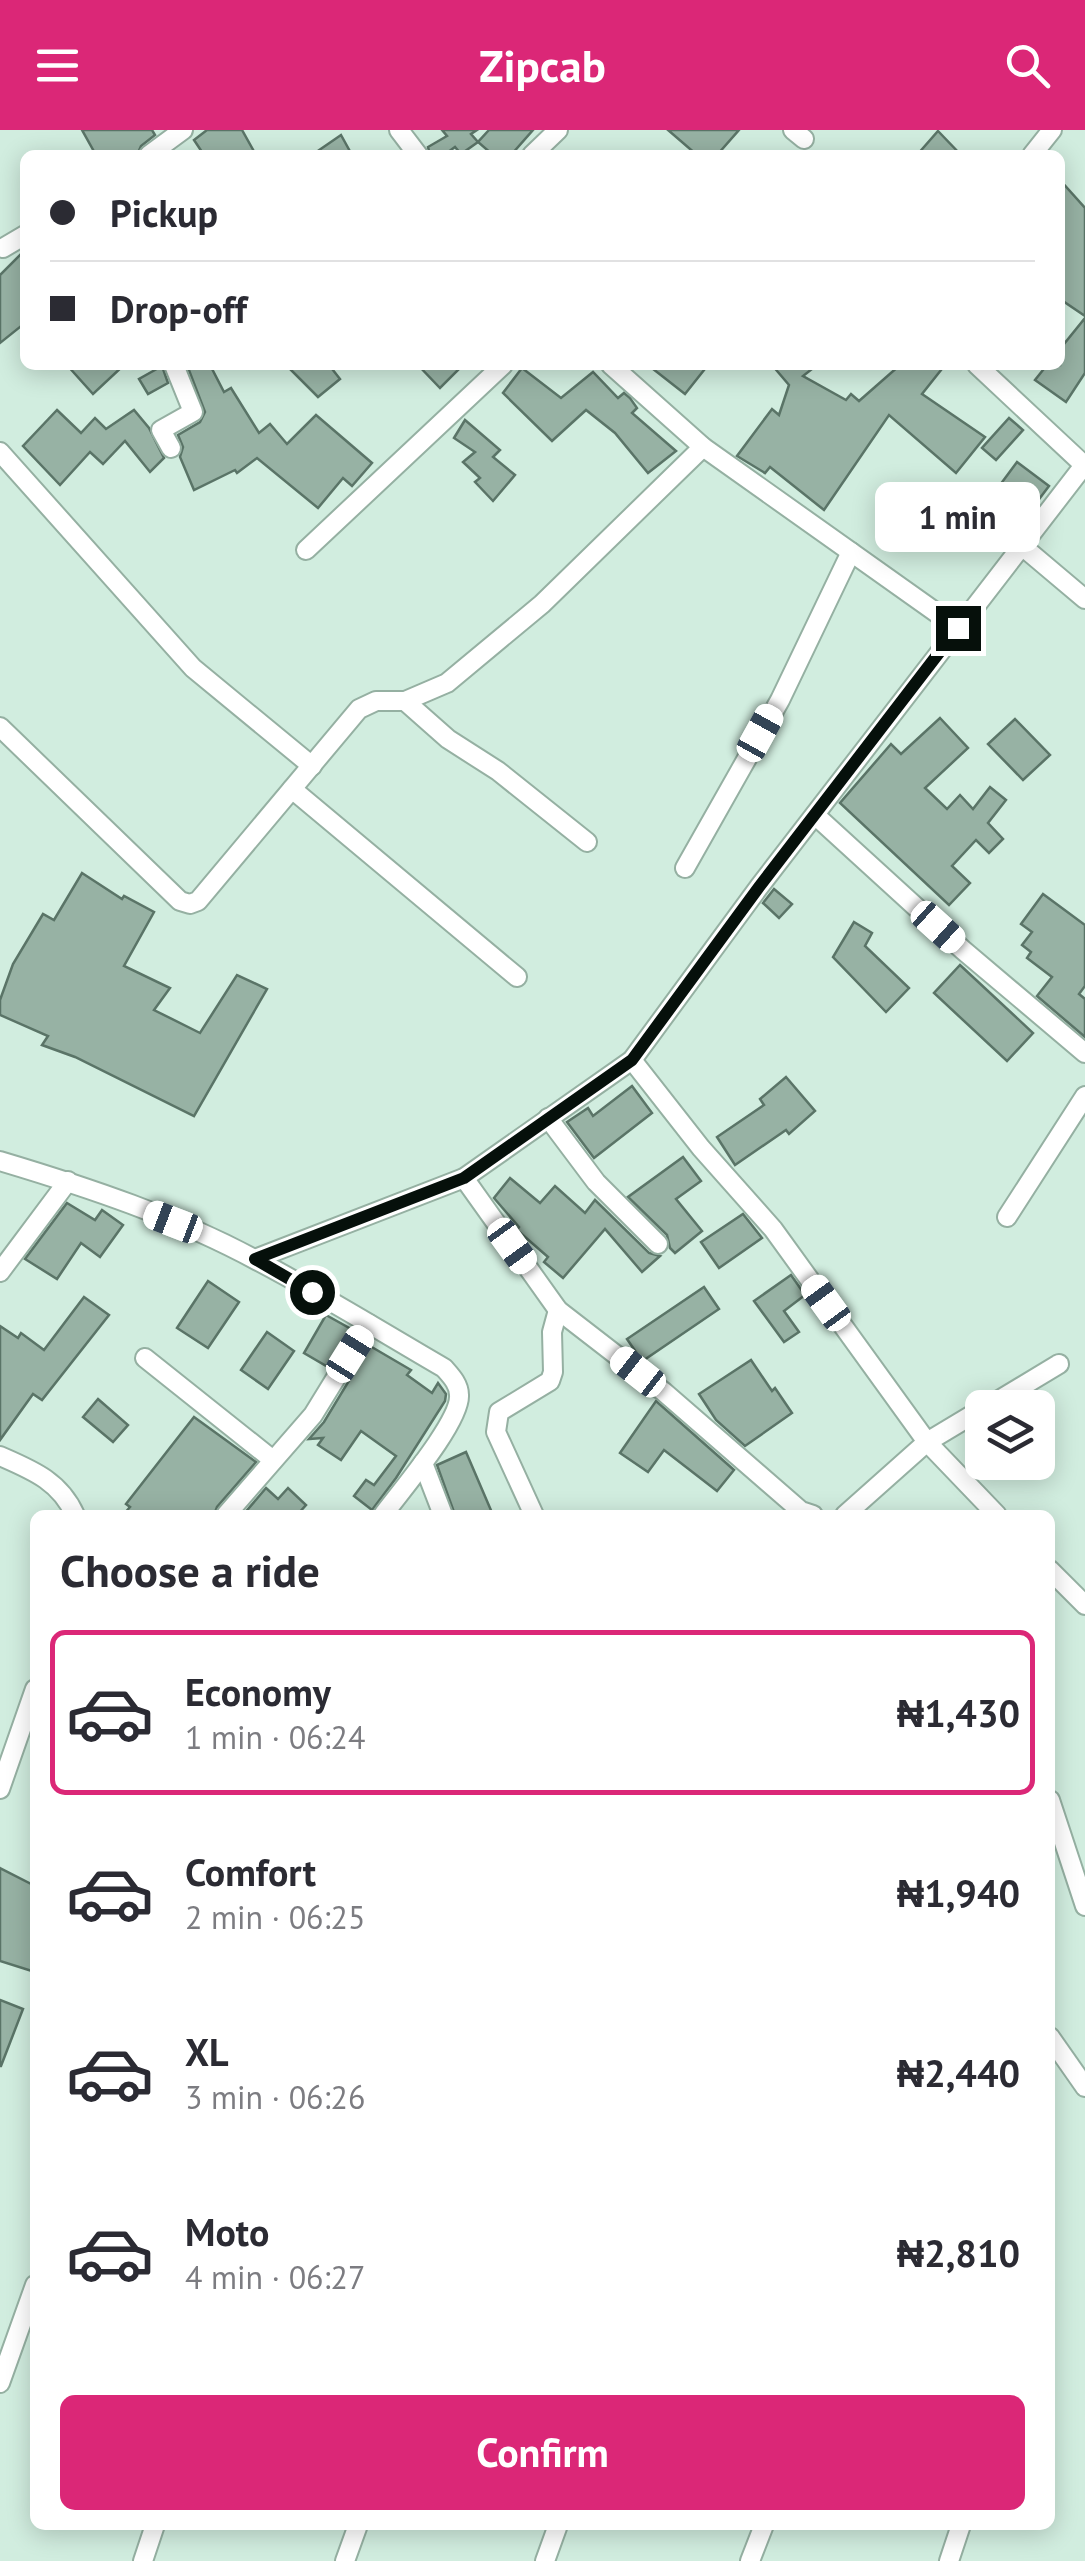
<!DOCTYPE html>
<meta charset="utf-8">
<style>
:root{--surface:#fff;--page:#f7f7f7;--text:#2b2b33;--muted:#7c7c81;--line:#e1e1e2;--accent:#db2777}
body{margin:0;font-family:"PT Sans",sans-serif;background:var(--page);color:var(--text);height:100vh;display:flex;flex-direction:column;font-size:38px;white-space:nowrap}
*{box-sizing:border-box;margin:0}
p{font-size:32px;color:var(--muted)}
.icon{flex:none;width:55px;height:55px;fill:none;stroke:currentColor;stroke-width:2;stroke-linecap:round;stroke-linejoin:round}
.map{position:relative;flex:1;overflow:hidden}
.drawer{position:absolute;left:30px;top:1380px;width:1025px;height:1020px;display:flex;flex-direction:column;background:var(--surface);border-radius:15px;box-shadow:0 5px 25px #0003}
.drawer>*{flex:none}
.guide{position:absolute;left:20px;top:20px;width:1045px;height:220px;border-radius:15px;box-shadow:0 5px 25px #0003;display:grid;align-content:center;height:220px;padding:0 30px;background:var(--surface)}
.tools{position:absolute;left:965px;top:1260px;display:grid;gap:20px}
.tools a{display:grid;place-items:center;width:90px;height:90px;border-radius:15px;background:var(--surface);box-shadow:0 5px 25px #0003;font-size:50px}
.end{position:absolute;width:45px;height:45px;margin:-22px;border:12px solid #06100b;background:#fff;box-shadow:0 0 0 5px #fff}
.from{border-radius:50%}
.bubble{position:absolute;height:70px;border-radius:15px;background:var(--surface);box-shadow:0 5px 25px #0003;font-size:32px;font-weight:700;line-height:70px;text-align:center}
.car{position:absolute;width:30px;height:60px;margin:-30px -15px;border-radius:12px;box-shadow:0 0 8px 2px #0007;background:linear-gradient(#fff 24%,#345 0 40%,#fff 0 76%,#345 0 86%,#fff 0)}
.guide b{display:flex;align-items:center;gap:35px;height:95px;font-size:38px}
.guide b+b{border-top:2px solid var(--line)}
.guide i{width:25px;height:25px;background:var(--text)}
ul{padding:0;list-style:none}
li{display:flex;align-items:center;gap:30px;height:165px;margin:0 20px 15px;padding:0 10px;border:5px solid transparent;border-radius:15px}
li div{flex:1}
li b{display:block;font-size:38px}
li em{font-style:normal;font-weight:700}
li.selected{border-color:var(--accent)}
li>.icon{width:90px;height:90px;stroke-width:1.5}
h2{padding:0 30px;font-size:45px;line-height:120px}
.cta{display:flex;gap:20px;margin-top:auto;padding:20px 30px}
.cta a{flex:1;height:115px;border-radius:15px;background:var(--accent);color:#fff;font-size:40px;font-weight:700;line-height:115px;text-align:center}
header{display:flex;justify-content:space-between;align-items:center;height:130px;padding:0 30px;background:var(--accent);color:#fff;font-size:45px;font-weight:700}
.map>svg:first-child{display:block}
.building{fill:#97b2a4;stroke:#5a7467;stroke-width:2.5}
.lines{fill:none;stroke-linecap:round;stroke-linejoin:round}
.minor-casing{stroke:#95b0a2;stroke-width:22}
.minor{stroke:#fff;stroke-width:18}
.route{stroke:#06100b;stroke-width:12}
</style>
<header><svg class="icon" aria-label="menu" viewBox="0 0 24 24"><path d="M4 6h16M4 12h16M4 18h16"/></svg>Zipcab<svg class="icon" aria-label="search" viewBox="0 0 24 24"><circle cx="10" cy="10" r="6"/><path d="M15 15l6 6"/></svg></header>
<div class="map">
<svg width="1085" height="2431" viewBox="0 0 1085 2431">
<rect width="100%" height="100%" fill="#d1eddf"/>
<g class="building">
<polygon points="82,0 152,0 155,5 141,16 137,25 96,25"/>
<polygon points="207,0 242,0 256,25 204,25 194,10"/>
<polygon points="442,0 477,0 471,4 478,12 461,24 455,17 444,25 430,25 428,17 447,6"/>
<polygon points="489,0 533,0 511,25 493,25 478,12"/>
<polygon points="668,0 739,0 717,25 697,25"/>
<polygon points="938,1 961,25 917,25"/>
<polygon points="341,5 352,25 312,25"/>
<polygon points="1060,50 1085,78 1085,186 1060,169"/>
<polygon points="25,120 25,193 0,213 0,145"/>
<polygon points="1085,188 1085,243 1066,272 1035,250 1047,235 1060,235 1060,219"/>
<polygon points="67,235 124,235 93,264"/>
<polygon points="187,235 210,235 224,262 231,258 259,303 270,294 287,314 316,285 372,333 352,356 343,348 318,378 257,328 237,343 235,340 194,360 180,327 183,317 178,305 200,292 205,282"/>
<polygon points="286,235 329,235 340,249 318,267"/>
<polygon points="418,235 463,235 440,258"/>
<polygon points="648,235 708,235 685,264"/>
<polygon points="772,235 817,235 803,246 846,270 851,264 859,271 900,235 945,235 922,264 985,307 956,343 889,285 824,380 770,337 765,343 737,326 772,279 779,285 789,255"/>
<polygon points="162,236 168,253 148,264 139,249"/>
<polygon points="522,238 561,268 593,242 618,268 624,263 630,268 637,278 632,283 676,321 648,343 615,303 586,280 552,311 503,263"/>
<polygon points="57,280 81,303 95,288 106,299 134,280 149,298 164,328 150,342 125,311 103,334 90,322 60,355 23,316"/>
<polygon points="1009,288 1023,300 996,330 982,318"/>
<polygon points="465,290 500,320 493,327 515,345 493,371 475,352 480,348 463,332 475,322 454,308"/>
<polygon points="1017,332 1049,356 1012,405 980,382"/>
<polygon points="940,588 968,618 925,658 947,679 960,665 973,679 990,657 1006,670 988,693 1003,709 989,723 976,710 952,736 970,753 949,775 840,673 891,614 901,624"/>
<polygon points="1015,589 1050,625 1023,650 988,614"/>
<polygon points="82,743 122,769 124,766 154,782 124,836 170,858 154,880 200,903 237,845 267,859 194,986 75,927 42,915 48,906 0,885 0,870 13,834 43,784 54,790"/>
<polygon points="774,759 792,774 779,788 763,773"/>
<polygon points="1043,764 1085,795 1085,856 1079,864 1085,869 1085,907 1037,866 1052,847 1027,828 1031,822 1022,815 1032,802 1021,794"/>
<polygon points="854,792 872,803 865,816 909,858 886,882 833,827"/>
<polygon points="960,835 1033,903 1007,931 934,863"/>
<polygon points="786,947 815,981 789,1004 786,1000 735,1035 717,1007 764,975 760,969"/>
<polygon points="632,956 652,983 594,1028 567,992 588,978 593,986"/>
<polygon points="683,1027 701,1051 676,1069 702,1101 675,1123 670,1118 667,1105 628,1067"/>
<polygon points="510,1048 540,1073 555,1056 585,1083 595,1070 649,1123 660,1126 642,1142 605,1099 563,1148 544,1132 548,1127 517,1100 519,1097 494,1068"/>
<polygon points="67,1073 95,1090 102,1080 123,1095 100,1127 81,1113 57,1149 25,1129"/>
<polygon points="743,1084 762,1108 719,1138 701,1112"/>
<polygon points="791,1145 805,1165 784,1181 799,1202 784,1212 754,1171"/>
<polygon points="208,1151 239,1172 208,1218 177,1198"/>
<polygon points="704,1157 719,1179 644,1230 640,1228 627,1209"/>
<polygon points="84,1167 109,1185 42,1270 33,1264 0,1310 0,1196 18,1208 21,1203 44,1220"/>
<polygon points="326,1185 351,1199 328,1237 304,1223"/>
<polygon points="267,1202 294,1221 268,1259 241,1240"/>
<polygon points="370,1216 411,1240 407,1245 432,1263 438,1253 446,1264 445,1271 396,1348 372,1380 354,1366 366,1350 374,1355 396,1326 361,1301 341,1330 318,1315 323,1308 309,1309 324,1292"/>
<polygon points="751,1230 772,1261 775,1258 792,1283 745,1316 716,1290 699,1264"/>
<polygon points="98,1269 128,1295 113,1312 83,1287"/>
<polygon points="656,1271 734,1340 717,1361 664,1320 648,1342 620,1323"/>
<polygon points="194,1287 256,1332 217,1377 214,1385 123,1385 130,1377 126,1374"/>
<polygon points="466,1322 493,1385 455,1385 437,1335"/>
<polygon points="266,1358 278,1369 288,1358 306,1375 297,1385 243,1385"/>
<polygon points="0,1738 35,1756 35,1842 0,1831"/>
<polygon points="0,1870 23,1879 1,1936 0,1936"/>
</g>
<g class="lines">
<g class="minor-casing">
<g id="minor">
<polyline points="399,0 418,25"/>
<polyline points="793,0 804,9"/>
<polyline points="149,25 183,0"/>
<polyline points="532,25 558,0"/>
<polyline points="1032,25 1052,0"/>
<polyline points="3,118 25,105"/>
<polyline points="611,235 703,317 958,498"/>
<polyline points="977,235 1084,335"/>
<polyline points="171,318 161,300 193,282 174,235"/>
<polyline points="0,322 193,538 312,636"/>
<polyline points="1022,416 1085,469"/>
<polyline points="306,420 503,235"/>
<polyline points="405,571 448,609 498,641 587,712"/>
<polyline points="0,597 180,771 190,774 198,771 359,579 376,571 405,571 447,553 542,474 703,317"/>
<polyline points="292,659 517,847"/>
<polyline points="815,685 963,820 1085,923"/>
<polyline points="685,738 780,570 851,422"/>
<polyline points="632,930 701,1018 773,1099 927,1312 997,1385"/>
<polyline points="548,988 596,1052 658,1114"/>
<path d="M0,1031C87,1057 177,1087 258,1131C321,1164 382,1202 444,1238C451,1246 459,1254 459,1265C461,1291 400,1362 383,1385"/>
<polyline points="464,1048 558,1180 664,1262 801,1381 813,1385"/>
<polyline points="1007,1087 1085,966"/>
<polyline points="255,1129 464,1048 632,930 759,757 1085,334"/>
<polyline points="0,1142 68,1051"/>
<polyline points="145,1228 273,1330"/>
<polyline points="986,1278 1059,1234"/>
<path d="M0,1326C32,1340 60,1351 75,1385"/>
<polyline points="423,1333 443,1385"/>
<polyline points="226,1385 313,1285 369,1194"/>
<polyline points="534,1385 496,1302 499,1282 550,1251 553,1242 552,1202 558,1180"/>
<polyline points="845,1385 927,1312 982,1279"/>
<polyline points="1050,1440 1085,1475"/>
<polyline points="0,1659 35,1559"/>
<polyline points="1050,1670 1085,1776"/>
<polyline points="1050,1907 1085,1957"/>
<polyline points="0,2253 35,2155"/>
<polyline points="143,2431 155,2395"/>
<polyline points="345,2431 358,2395"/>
<polyline points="545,2431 558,2395"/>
<polyline points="750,2431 764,2395"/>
<polyline points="949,2431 961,2395"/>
</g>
</g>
<use href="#minor" class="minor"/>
</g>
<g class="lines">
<polyline class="route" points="312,1162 255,1129 464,1048 632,930 759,757 958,498"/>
</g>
</svg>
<div class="tools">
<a><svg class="icon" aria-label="layers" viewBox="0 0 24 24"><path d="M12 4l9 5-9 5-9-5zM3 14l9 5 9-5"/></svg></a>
</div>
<i class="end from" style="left:312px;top:1162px"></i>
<i class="end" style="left:958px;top:498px"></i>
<div class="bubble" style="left:875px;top:352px;width:165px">1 min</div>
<i class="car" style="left:760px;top:603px;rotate:29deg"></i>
<i class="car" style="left:938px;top:797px;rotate:132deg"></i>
<i class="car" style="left:173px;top:1092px;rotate:291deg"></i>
<i class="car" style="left:512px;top:1116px;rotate:144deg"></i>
<i class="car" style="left:826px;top:1173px;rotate:324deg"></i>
<i class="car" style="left:350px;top:1224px;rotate:32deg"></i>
<i class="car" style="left:638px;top:1242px;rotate:308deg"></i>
<div class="guide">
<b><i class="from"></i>Pickup</b>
<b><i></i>Drop-off</b>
</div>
<section class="drawer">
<h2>Choose a ride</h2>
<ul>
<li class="selected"><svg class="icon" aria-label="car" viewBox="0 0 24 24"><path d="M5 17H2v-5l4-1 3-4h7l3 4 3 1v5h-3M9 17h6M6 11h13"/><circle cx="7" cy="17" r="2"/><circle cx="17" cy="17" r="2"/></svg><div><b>Economy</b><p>1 min · 06:24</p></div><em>₦1,430</em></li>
<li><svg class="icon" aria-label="car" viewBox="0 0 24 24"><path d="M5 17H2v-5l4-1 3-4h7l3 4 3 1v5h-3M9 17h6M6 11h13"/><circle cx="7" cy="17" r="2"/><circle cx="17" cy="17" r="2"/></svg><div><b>Comfort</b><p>2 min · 06:25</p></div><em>₦1,940</em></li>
<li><svg class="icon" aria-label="car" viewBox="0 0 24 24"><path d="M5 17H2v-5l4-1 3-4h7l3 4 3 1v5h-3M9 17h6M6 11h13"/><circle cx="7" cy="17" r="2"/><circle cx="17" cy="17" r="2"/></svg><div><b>XL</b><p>3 min · 06:26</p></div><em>₦2,440</em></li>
<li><svg class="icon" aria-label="car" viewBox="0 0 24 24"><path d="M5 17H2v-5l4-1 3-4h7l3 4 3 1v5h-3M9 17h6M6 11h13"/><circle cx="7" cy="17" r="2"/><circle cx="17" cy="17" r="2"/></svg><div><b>Moto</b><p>4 min · 06:27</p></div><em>₦2,810</em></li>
</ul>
<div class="cta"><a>Confirm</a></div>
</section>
</div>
